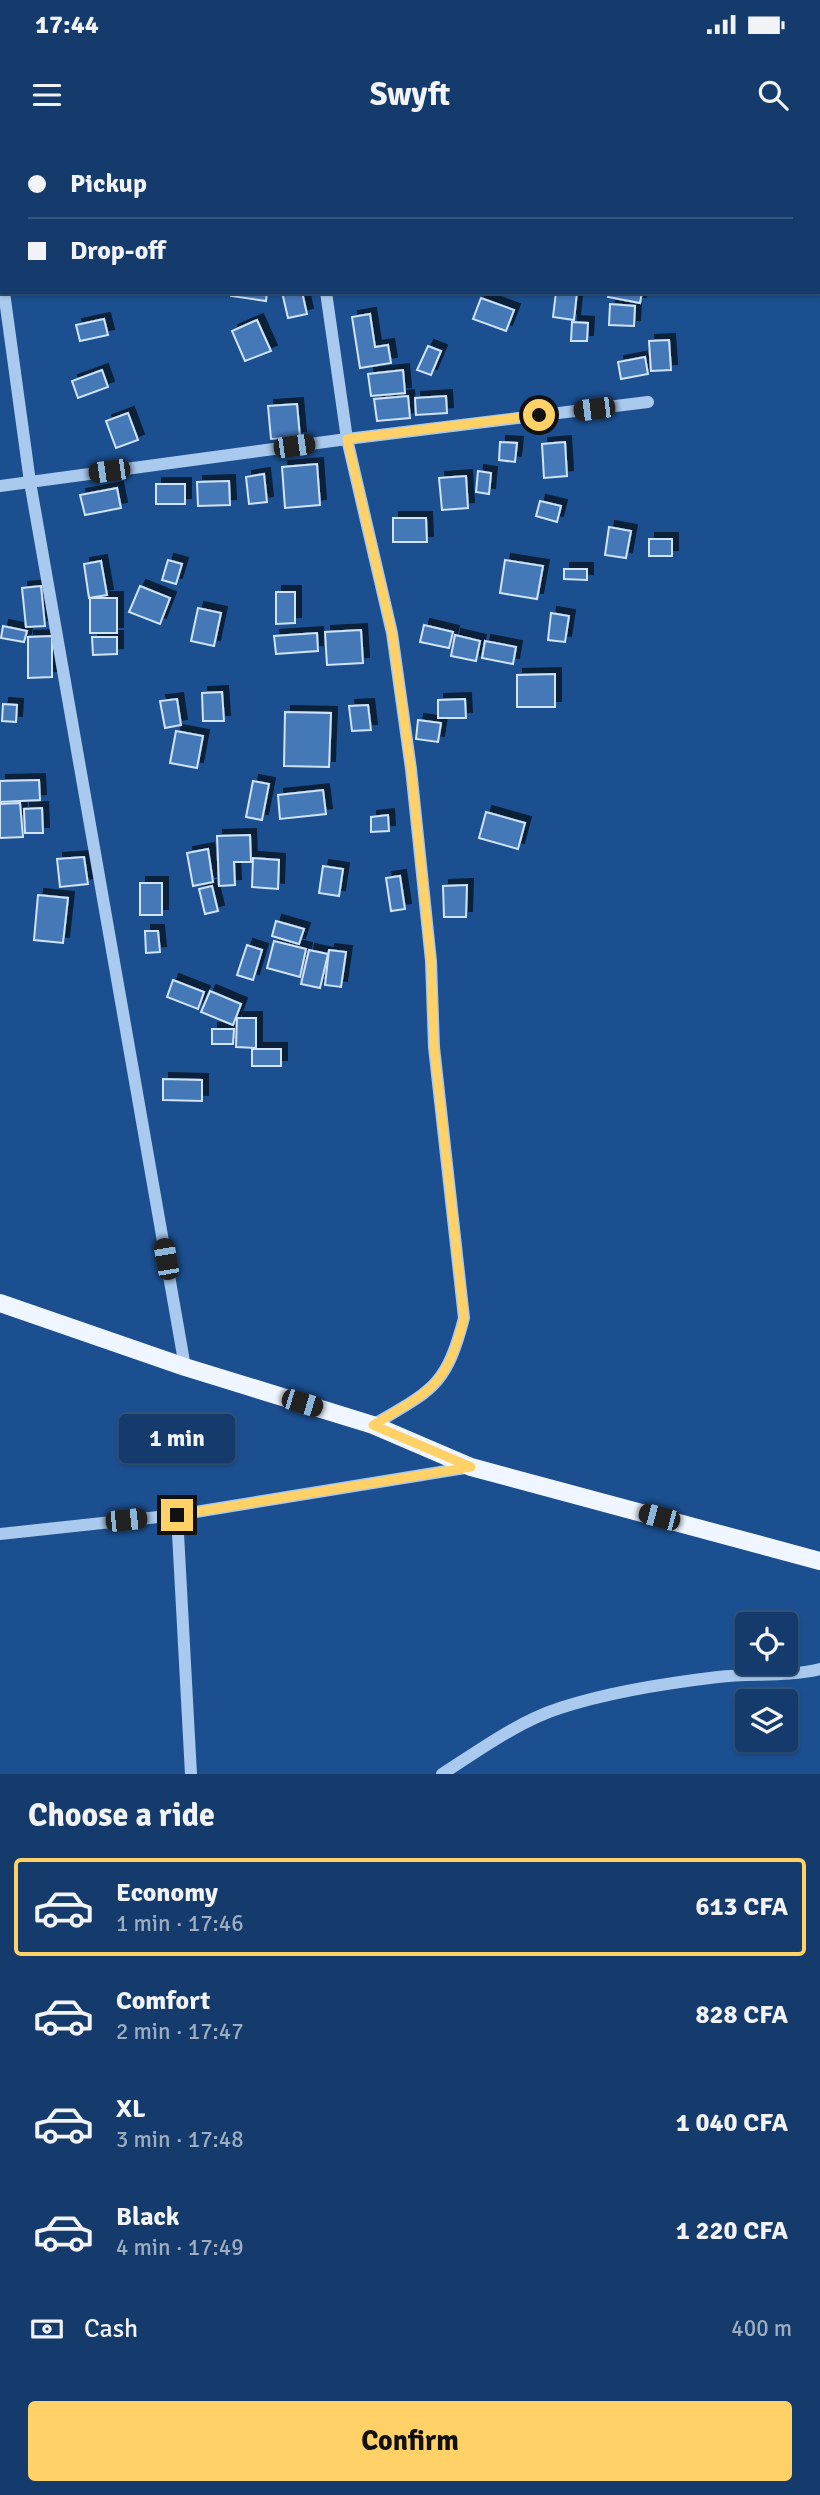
<!DOCTYPE html>
<meta charset="utf-8">
<style>
:root{--surface:#143b6b;--page:#214673;--text:#f1f3f6;--muted:#9dadc1;--line:#33557e;--accent:#ffd166}
body{margin:0;font-family:Signika,sans-serif;background:var(--page);color:var(--text);height:100vh;display:flex;flex-direction:column;font-size:26px;white-space:nowrap}
*{box-sizing:border-box;margin:0}
p{font-size:23px;color:var(--muted)}
.icon{flex:none;width:38px;height:38px;fill:none;stroke:currentColor;stroke-width:2;stroke-linecap:round;stroke-linejoin:round}
.map{position:relative;height:1634px;overflow:hidden}
.details{display:flex;flex-direction:column;background:var(--surface);flex:1}
.details>*{flex:none}
.top-card{position:absolute;left:0px;top:0px;width:821px;height:154px;box-shadow:0 2px 5px #0004,0 0 0 2px var(--line);display:grid;align-content:center;height:154px;padding:0 28px;background:var(--surface)}
.controls{position:absolute;left:735px;top:1472px;display:grid;gap:14px}
.controls a{display:grid;place-items:center;width:63px;height:63px;border-radius:7px;background:var(--surface);box-shadow:0 2px 5px #0004,0 0 0 2px var(--line);font-size:35px}
.end{position:absolute;width:32px;height:32px;margin:-16px;border:9px solid #ffd166;background:#111;box-shadow:0 0 0 4px #111}
.from{border-radius:50%}
.bubble{position:absolute;height:49px;border-radius:7px;background:var(--surface);box-shadow:0 2px 5px #0004,0 0 0 2px var(--line);font-size:23px;font-weight:800;line-height:49px;text-align:center}
.car{position:absolute;width:21px;height:42px;margin:-21px -10px;border-radius:9px;box-shadow:0 0 5px 2px #0007;background:linear-gradient(#222 24%,#8ab4d8 0 40%,#222 0 76%,#8ab4d8 0 86%,#222 0)}
.top-card b{display:flex;align-items:center;gap:24px;height:66px;font-size:26px}
.top-card b+b{border-top:2px solid var(--line)}
.top-card i{width:18px;height:18px;background:var(--text)}
ul{padding:0;list-style:none}
li{display:flex;align-items:center;gap:21px;height:98px;margin:0 14px 10px;padding:0 14px;border:4px solid transparent;border-radius:7px}
li div{flex:1}
li b{display:block;font-size:26px}
li em{font-style:normal;font-weight:800}
li.selected{border-color:var(--accent)}
li>.icon{width:63px;height:63px;stroke-width:1.5}
h2{padding:0 28px;font-size:32px;line-height:84px}
.pay{display:flex;align-items:center;gap:18px;height:77px;padding:0 28px;font-size:26px}
.pay p{margin-inline-start:auto}
.action{display:flex;gap:14px;margin-top:auto;padding:14px 28px}
.action a{flex:1;height:80px;border-radius:7px;background:var(--accent);color:#111;font-size:28px;font-weight:800;line-height:80px;text-align:center}
.status{display:flex;justify-content:space-between;align-items:center;height:49px;padding:0 35px;background:var(--surface);direction:ltr}
.status svg{height:19px;fill:currentColor}
header{display:flex;justify-content:space-between;align-items:center;height:91px;padding:0 28px;background:var(--surface);font-size:32px;font-weight:800}
.map>svg:first-child{display:block}
.building{fill:#4478b7;stroke:#cfe3fa;stroke-width:2;filter:url(#shadow)}
.lines{fill:none;stroke-linecap:round;stroke-linejoin:round}
.minor{stroke:#a9c9ee;stroke-width:12}
.major{stroke:#f0f6ff;stroke-width:18}
.route{stroke:#ffd166;stroke-width:9}
</style>
<div class="status"><b>17:44</b><svg viewBox="0 0 49 12"><path d="M0 12V9h3v3zM5 12V6h3v6zM10 12V3h3v9zM15 12V0h3v12zM26 1h20v11H26zM47 4h2v5h-2z"/></svg></div>
<header><svg class="icon" aria-label="menu" viewBox="0 0 24 24"><path d="M4 6h16M4 12h16M4 18h16"/></svg>Swyft<svg class="icon" aria-label="search" viewBox="0 0 24 24"><circle cx="10" cy="10" r="6"/><path d="M15 15l6 6"/></svg></header>
<div class="map">
<svg width="820" height="1634" viewBox="0 0 820 1634">
<defs>
<filter id="shadow"><feDropShadow dx="6" dy="-6" stdDeviation="0" flood-color="#0009"/></filter>
</defs>
<rect width="100%" height="100%" fill="#1b4f8f"/>
<g class="building">
<polygon points="231,152 267,152 266,161 231,156"/>
<polygon points="282,152 302,152 307,174 288,178"/>
<polygon points="556,152 577,152 574,180 553,177"/>
<polygon points="609,152 642,152 640,163 608,157"/>
<polygon points="481,158 514,170 506,191 473,179"/>
<polygon points="610,164 635,166 634,186 609,185"/>
<polygon points="370,174 375,207 388,205 391,223 360,228 352,177"/>
<polygon points="104,179 108,195 80,201 76,185"/>
<polygon points="257,180 271,211 245,221 232,191"/>
<polygon points="572,182 588,183 587,201 571,201"/>
<polygon points="669,200 671,230 651,231 649,201"/>
<polygon points="428,206 441,211 431,235 417,230"/>
<polygon points="645,217 648,234 621,239 618,222"/>
<polygon points="102,230 108,247 78,258 72,241"/>
<polygon points="403,230 405,253 371,256 368,234"/>
<polygon points="408,256 410,278 377,281 374,259"/>
<polygon points="446,256 447,273 416,275 415,258"/>
<polygon points="297,264 300,297 271,299 268,266"/>
<polygon points="128,273 138,300 116,308 106,281"/>
<polygon points="500,302 517,303 515,322 499,320"/>
<polygon points="565,302 567,336 544,338 542,304"/>
<polygon points="317,324 320,365 285,368 282,327"/>
<polygon points="478,331 491,333 489,354 476,352"/>
<polygon points="264,334 267,362 249,364 246,337"/>
<polygon points="466,336 468,368 442,370 439,338"/>
<polygon points="229,341 230,365 198,366 197,342"/>
<rect x="156" y="344" width="29" height="20"/>
<polygon points="117,348 121,368 85,375 80,355"/>
<polygon points="540,361 561,366 557,382 536,376"/>
<polygon points="393,378 426,378 427,402 393,402"/>
<polygon points="609,387 631,391 626,418 605,415"/>
<rect x="649" y="399" width="23" height="17"/>
<polygon points="168,420 182,424 176,444 162,440"/>
<polygon points="505,420 543,426 537,459 500,453"/>
<polygon points="101,421 107,455 89,458 84,424"/>
<polygon points="564,429 587,429 587,440 564,439"/>
<polygon points="41,446 45,486 26,487 22,448"/>
<polygon points="140,446 170,458 160,484 129,472"/>
<polygon points="276,452 295,452 295,483 276,484"/>
<rect x="90" y="458" width="27" height="35"/>
<polygon points="198,468 221,473 214,506 191,501"/>
<polygon points="551,473 569,476 565,502 548,500"/>
<polygon points="424,485 453,492 449,508 420,502"/>
<polygon points="3,486 27,491 24,502 1,498"/>
<polygon points="361,490 363,523 327,525 325,492"/>
<polygon points="317,493 318,511 276,514 274,496"/>
<polygon points="455,495 480,501 476,521 451,516"/>
<polygon points="52,496 52,537 28,538 28,497"/>
<polygon points="92,497 117,497 117,514 93,515"/>
<polygon points="485,501 516,507 513,524 482,518"/>
<polygon points="555,534 555,567 517,567 517,535"/>
<polygon points="222,552 224,581 203,581 202,553"/>
<polygon points="177,559 181,585 165,588 160,561"/>
<polygon points="465,559 466,578 438,578 438,560"/>
<polygon points="3,564 17,565 16,582 2,581"/>
<polygon points="368,565 371,590 352,591 349,566"/>
<polygon points="285,572 331,573 329,627 284,626"/>
<polygon points="418,580 441,583 438,602 416,599"/>
<polygon points="176,591 203,596 197,628 170,623"/>
<polygon points="39,640 40,660 0,662 0,641"/>
<polygon points="253,641 269,644 262,680 246,677"/>
<polygon points="323,650 326,674 280,679 278,655"/>
<polygon points="20,663 23,697 0,698 0,664"/>
<polygon points="42,668 43,693 25,693 24,669"/>
<polygon points="486,672 525,683 518,709 479,698"/>
<polygon points="388,675 389,691 371,692 371,677"/>
<polygon points="250,695 251,722 234,722 235,745 219,746 217,696"/>
<polygon points="208,709 213,742 193,746 187,713"/>
<polygon points="84,717 88,744 60,747 57,719"/>
<polygon points="253,718 279,720 278,749 252,747"/>
<polygon points="323,726 343,729 339,756 319,753"/>
<polygon points="400,736 405,769 391,771 386,738"/>
<rect x="140" y="743" width="22" height="32"/>
<polygon points="467,745 466,777 444,777 443,746"/>
<polygon points="212,746 218,771 205,774 199,749"/>
<polygon points="38,755 68,758 63,803 34,800"/>
<polygon points="276,781 304,789 299,804 272,796"/>
<polygon points="145,791 158,791 160,812 146,813"/>
<polygon points="274,801 306,809 300,837 267,828"/>
<polygon points="247,805 262,810 253,840 237,835"/>
<polygon points="309,810 328,814 320,848 301,844"/>
<polygon points="329,810 346,812 341,847 325,845"/>
<polygon points="173,840 204,852 198,869 167,857"/>
<polygon points="210,851 241,864 233,885 201,872"/>
<polygon points="237,878 256,878 256,908 236,907"/>
<polygon points="212,889 234,889 233,904 212,904"/>
<rect x="252" y="909" width="29" height="17"/>
<polygon points="163,939 202,940 202,961 163,960"/>
</g>
<g class="lines">
<g class="minor">
<polyline points="304,0 304,2"/>
<polyline points="0,122 2,134"/>
<polyline points="4,152 30,342 185,1227"/>
<path d="M326,152L347,299L392,493L411,629L431,821L434,907L464,1178C446,1247 432,1250 373,1285"/>
<polyline points="0,346 347,299 648,262"/>
<polyline points="177,1375 191,1634"/>
<polyline points="0,1394 177,1375 471,1327"/>
<path d="M442,1634C480,1610 517,1582 560,1568C609,1552 667,1543 718,1537C752,1533 787,1537 820,1529"/>
</g>
<polyline class="major" points="0,1163 185,1227 373,1285 471,1327 820,1421"/>
</g>
<g class="lines">
<path class="route" d="M177,1375L471,1327L373,1285C431,1250 446,1247 464,1178L434,907L431,821L411,629L392,493L347,299L539,275"/>
</g>
</svg>
<div class="controls">
<a><svg class="icon" aria-label="locate" viewBox="0 0 24 24"><circle cx="12" cy="12" r="6"/><path d="M12 2v4M12 18v4M2 12h4M18 12h4"/></svg></a>
<a><svg class="icon" aria-label="layers" viewBox="0 0 24 24"><path d="M12 4l9 5-9 5-9-5zM3 14l9 5 9-5"/></svg></a>
</div>
<i class="end from" style="left:539px;top:275px"></i>
<i class="end" style="left:177px;top:1375px"></i>
<div class="bubble" style="left:119px;top:1274px;width:116px">1 min</div>
<i class="car" style="left:594px;top:269px;rotate:263deg"></i>
<i class="car" style="left:294px;top:306px;rotate:82deg"></i>
<i class="car" style="left:109px;top:331px;rotate:262deg"></i>
<i class="car" style="left:166px;top:1119px;rotate:350deg"></i>
<i class="car" style="left:302px;top:1263px;rotate:107deg"></i>
<i class="car" style="left:659px;top:1377px;rotate:285deg"></i>
<i class="car" style="left:126px;top:1380px;rotate:84deg"></i>
<div class="top-card">
<b><i class="from"></i>Pickup</b>
<b><i></i>Drop-off</b>
</div>
</div>
<section class="details">
<h2>Choose a ride</h2>
<ul>
<li class="selected"><svg class="icon" aria-label="car" viewBox="0 0 24 24"><path d="M5 17H2v-5l4-1 3-4h7l3 4 3 1v5h-3M9 17h6M6 11h13"/><circle cx="7" cy="17" r="2"/><circle cx="17" cy="17" r="2"/></svg><div><b>Economy</b><p>1 min · 17:46</p></div><em>613 CFA</em></li>
<li><svg class="icon" aria-label="car" viewBox="0 0 24 24"><path d="M5 17H2v-5l4-1 3-4h7l3 4 3 1v5h-3M9 17h6M6 11h13"/><circle cx="7" cy="17" r="2"/><circle cx="17" cy="17" r="2"/></svg><div><b>Comfort</b><p>2 min · 17:47</p></div><em>828 CFA</em></li>
<li><svg class="icon" aria-label="car" viewBox="0 0 24 24"><path d="M5 17H2v-5l4-1 3-4h7l3 4 3 1v5h-3M9 17h6M6 11h13"/><circle cx="7" cy="17" r="2"/><circle cx="17" cy="17" r="2"/></svg><div><b>XL</b><p>3 min · 17:48</p></div><em>1 040 CFA</em></li>
<li><svg class="icon" aria-label="car" viewBox="0 0 24 24"><path d="M5 17H2v-5l4-1 3-4h7l3 4 3 1v5h-3M9 17h6M6 11h13"/><circle cx="7" cy="17" r="2"/><circle cx="17" cy="17" r="2"/></svg><div><b>Black</b><p>4 min · 17:49</p></div><em>1 220 CFA</em></li>
</ul>
<div class="pay"><svg class="icon" aria-label="cash" viewBox="0 0 24 24"><path d="M3 7h18v10H3z"/><circle cx="12" cy="12" r="2"/></svg>Cash<p>400 m</p></div>
<div class="action"><a>Confirm</a></div>
</section>
